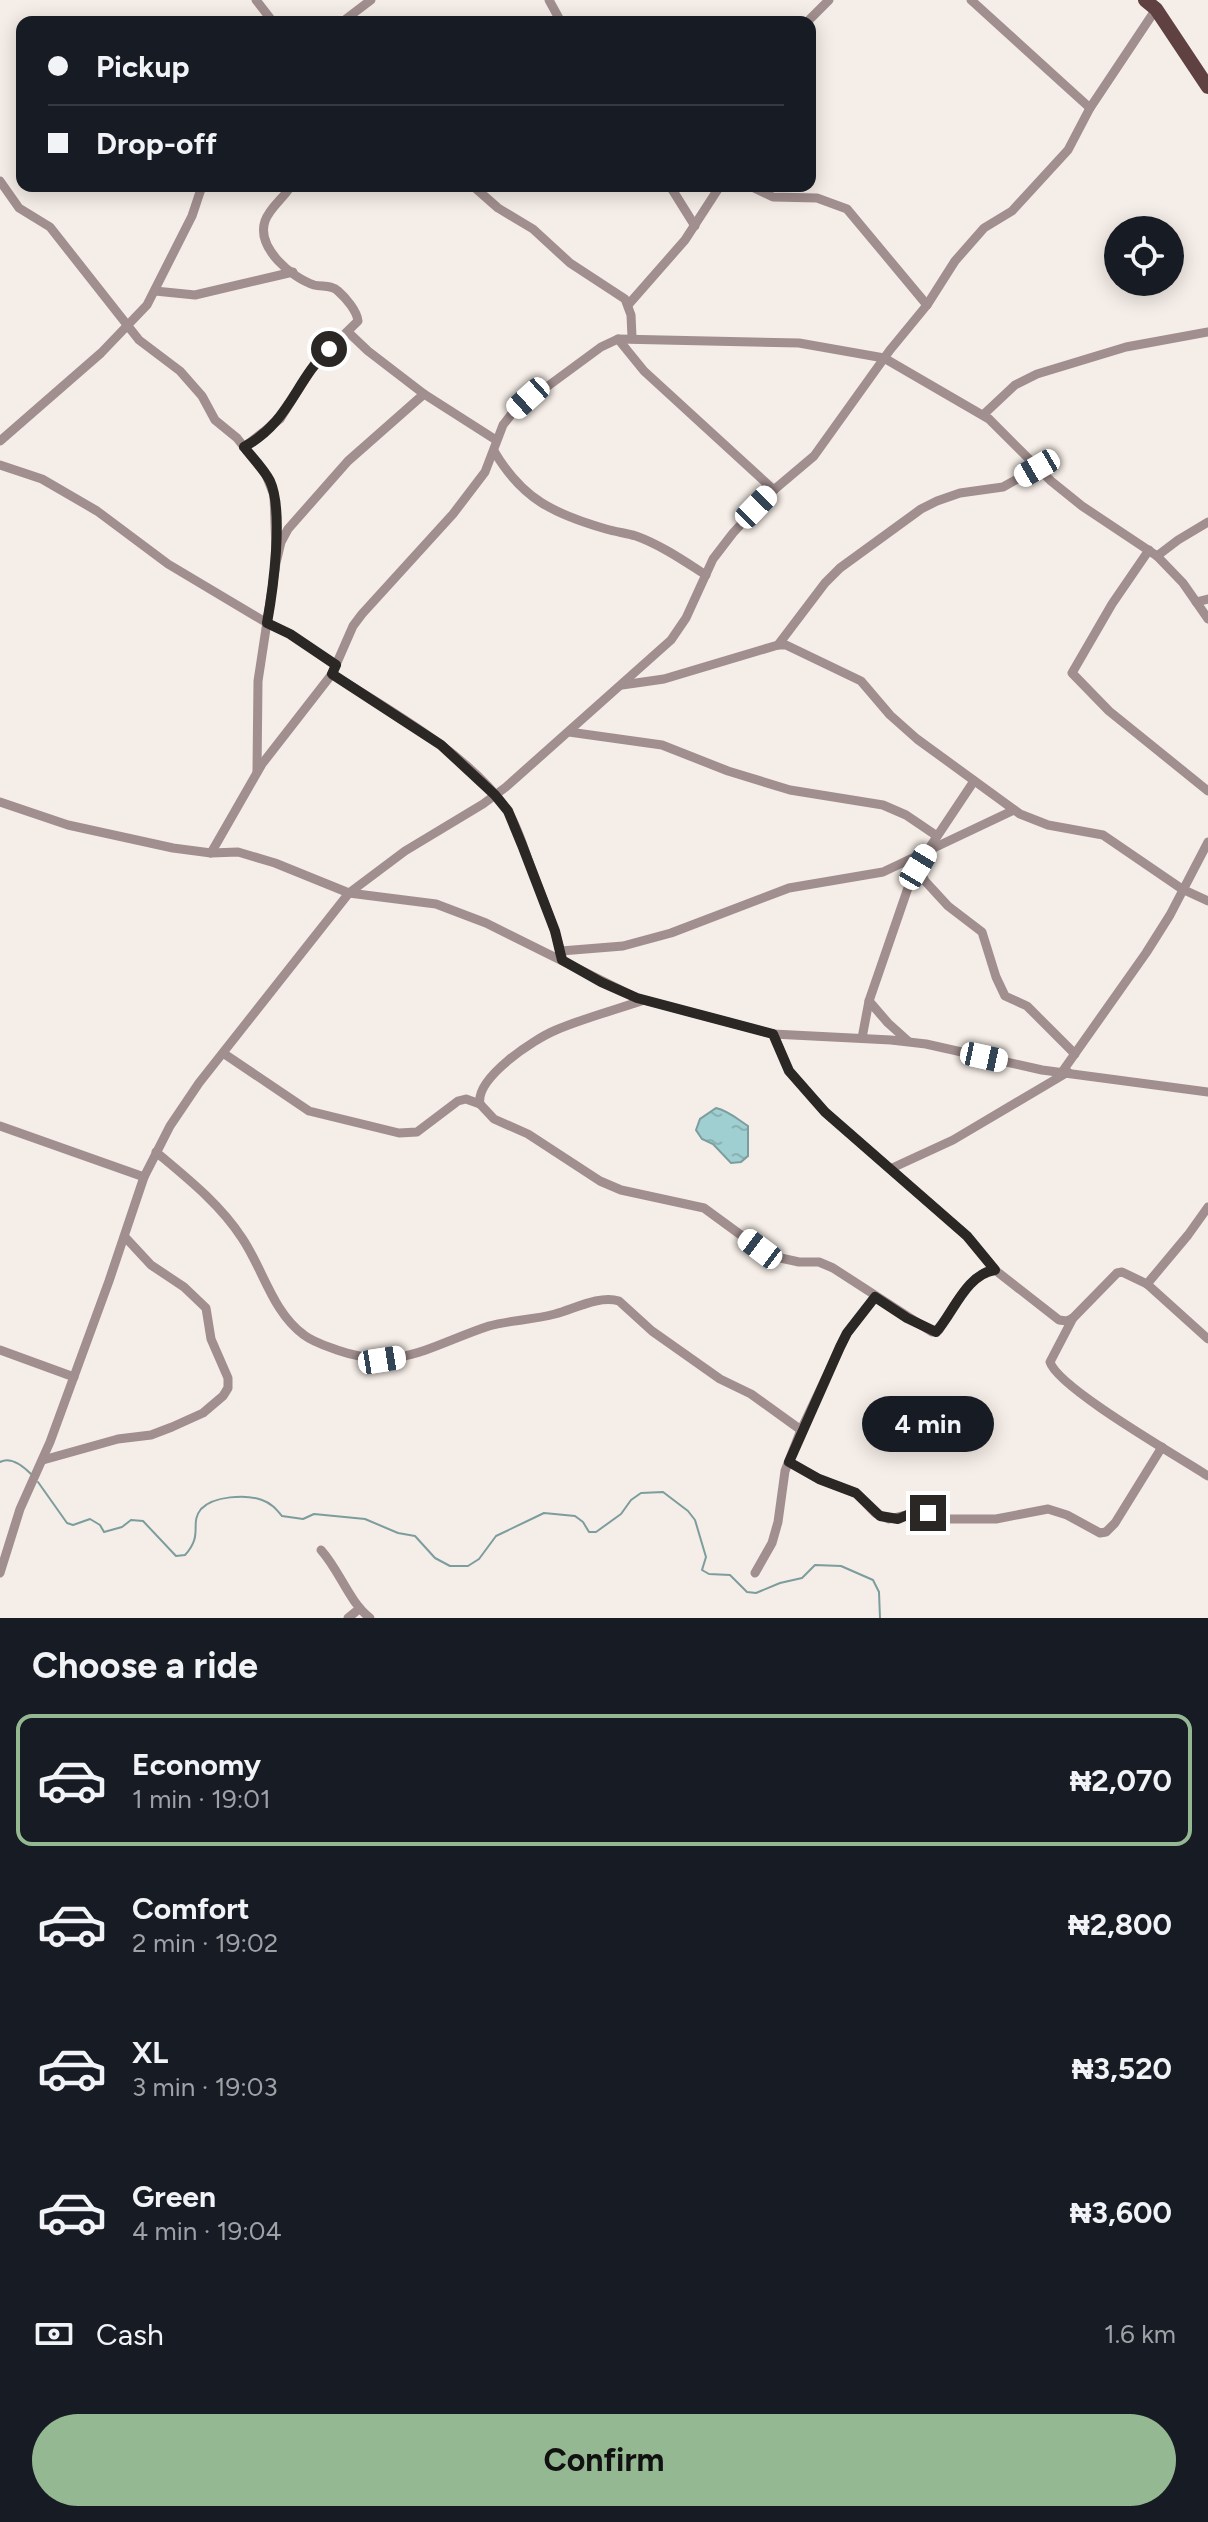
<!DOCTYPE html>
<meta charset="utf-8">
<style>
:root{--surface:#171b24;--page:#20242c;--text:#f1f3f6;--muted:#9ea1a6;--line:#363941;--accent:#94b892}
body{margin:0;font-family:Figtree,sans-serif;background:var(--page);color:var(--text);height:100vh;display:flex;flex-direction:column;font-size:30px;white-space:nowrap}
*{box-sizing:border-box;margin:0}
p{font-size:26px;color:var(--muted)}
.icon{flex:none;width:44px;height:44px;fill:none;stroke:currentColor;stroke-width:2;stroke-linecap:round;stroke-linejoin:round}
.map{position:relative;height:1618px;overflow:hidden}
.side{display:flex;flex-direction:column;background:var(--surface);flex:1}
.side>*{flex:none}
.guide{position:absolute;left:16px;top:16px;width:800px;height:176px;border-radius:16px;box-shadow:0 4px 20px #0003;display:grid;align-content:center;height:176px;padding:0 32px;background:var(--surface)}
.tools{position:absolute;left:1104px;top:216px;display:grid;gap:16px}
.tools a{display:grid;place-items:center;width:80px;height:80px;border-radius:50%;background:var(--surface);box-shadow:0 4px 20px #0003;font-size:40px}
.end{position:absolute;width:36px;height:36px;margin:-18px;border:10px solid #2b2725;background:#fff;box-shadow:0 0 0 4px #fff}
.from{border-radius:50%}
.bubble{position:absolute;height:56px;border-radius:28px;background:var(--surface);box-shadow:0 4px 20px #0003;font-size:26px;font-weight:700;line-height:56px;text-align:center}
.car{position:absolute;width:24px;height:48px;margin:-24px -12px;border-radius:10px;box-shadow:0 0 6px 2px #0007;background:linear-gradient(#fff 24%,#345 0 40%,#fff 0 76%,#345 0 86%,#fff 0)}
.guide b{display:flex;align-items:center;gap:28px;height:76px;font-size:30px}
.guide b+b{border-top:2px solid var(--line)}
.guide i{width:20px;height:20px;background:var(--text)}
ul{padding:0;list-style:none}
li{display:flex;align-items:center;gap:24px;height:132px;margin:0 16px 12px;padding:0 16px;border:4px solid transparent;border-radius:16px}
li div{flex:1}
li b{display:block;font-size:30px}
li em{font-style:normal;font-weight:700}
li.current{border-color:var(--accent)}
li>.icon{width:72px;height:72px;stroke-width:1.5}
h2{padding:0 32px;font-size:36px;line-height:96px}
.pay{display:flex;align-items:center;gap:20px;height:88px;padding:0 32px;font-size:30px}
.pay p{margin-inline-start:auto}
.cta{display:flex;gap:16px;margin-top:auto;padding:16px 32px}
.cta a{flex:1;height:92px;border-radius:48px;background:var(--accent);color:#111;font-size:32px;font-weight:700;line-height:92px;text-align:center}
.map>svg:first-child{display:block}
.water{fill:url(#water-ripples);stroke:#7c9d9d;stroke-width:2}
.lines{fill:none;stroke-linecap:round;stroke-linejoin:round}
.stream{stroke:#7c9d9d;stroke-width:2}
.minor{stroke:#a18e8e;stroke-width:9}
.primary{stroke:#5f4142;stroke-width:14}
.route{stroke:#2b2725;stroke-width:10}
</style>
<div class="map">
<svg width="1208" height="1618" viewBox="0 0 1208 1618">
<defs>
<pattern id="water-ripples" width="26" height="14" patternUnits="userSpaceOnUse" patternTransform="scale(2)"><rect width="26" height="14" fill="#9fcfd1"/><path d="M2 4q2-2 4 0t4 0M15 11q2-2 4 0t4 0" fill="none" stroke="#89b2b3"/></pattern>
</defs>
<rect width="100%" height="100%" fill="#f5ede7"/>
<path class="water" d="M716,1108C729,1111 737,1119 748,1126V1156L741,1162L731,1163L713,1144L702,1139L696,1130L700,1119Z"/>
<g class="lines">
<g class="stream">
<path d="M0,1462C11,1456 23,1466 31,1474"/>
<path d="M38,1482L67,1523L73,1525L90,1519L100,1525L104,1532L122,1527L131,1520L143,1521L176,1556L185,1555C204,1534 189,1524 201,1509C213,1496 246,1494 262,1500C271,1503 276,1509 282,1516L303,1519L314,1514L365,1519L398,1533L415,1536L435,1558L450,1566H468L479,1559L496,1536L544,1513L575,1516L583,1522L589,1532H596L621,1514L631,1500L641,1493L663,1492L688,1511L695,1520L706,1557L702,1570L709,1574L730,1575L747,1592L756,1593L780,1583L802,1578L815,1565L841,1566L873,1580L879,1592L880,1618"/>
</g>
<g class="minor">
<polyline points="256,0 273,22"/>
<polyline points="549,0 561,22"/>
<polyline points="971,0 1090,108"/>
<polyline points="342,22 371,0"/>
<polyline points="807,22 829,0"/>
<polyline points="0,181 19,208 50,227 139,340 180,371 202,396 215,420 237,438 266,475 274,495 276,551"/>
<polyline points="473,186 498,208 533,229 570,263 625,299 631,315 632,337"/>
<polyline points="670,186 695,226"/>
<polyline points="750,186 773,197 817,198 847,209 927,305"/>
<polyline points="155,291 195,295 293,272"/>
<polyline points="628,305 685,240 720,186"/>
<polyline points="348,332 368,351 424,394"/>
<polyline points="618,339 644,371 774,490"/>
<polyline points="983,415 1015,385 1037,374 1126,347 1208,332"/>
<polyline points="0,441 101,353 147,305 192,216 202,186"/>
<path d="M244,447L280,419L315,363L358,321C357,311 346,298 338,291C332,285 322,287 314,285C292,278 256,248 265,221C270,207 283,199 291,186"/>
<path d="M494,451C522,499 554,514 606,529C616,532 626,533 636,536C661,545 684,561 706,575"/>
<polyline points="0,465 42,479 97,511 168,564 267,623 290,634 336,665"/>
<polyline points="1149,550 1112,604 1072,673 1109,711 1208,791"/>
<polyline points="1157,556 1178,540 1208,522"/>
<polyline points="1196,602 1208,599"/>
<polyline points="778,645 825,583 840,568 921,509 937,501 960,493 1003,487 1037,468"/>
<path d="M332,674C389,710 466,752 506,808C517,824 523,846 530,865C541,895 555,925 562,957"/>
<polyline points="622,685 664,679 778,645 786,645 861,681 890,715 917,739 1020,814 1048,825 1103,835 1182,889 1208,901"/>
<polyline points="569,732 662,745 728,771 790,790 883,805 906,815 937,836"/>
<polyline points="257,771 258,681 276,563 281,542 288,529 348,461 424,394 496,440"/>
<polyline points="0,802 68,825 173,848 211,853 238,852 275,863 349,893 436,904 486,923 637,998 773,1034 891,1040 926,1044 1042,1070 1208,1092"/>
<polyline points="211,853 262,764 332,674 353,626 362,614 453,514 485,472 503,425 514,411 601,347 618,339 799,343 884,358 989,419 1051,481 1082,506 1157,556 1183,583 1208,619"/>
<polyline points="918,867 925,881 948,906 982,932 996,977 1005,996 1027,1006 1075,1054"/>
<polyline points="561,951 623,946 671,933 789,888 883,872 1014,810"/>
<polyline points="869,1001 888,1023 908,1041"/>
<polyline points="773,1034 789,1071 825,1112 967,1236 995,1270 1059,1320 1067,1321 1073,1318"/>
<polyline points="862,1038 869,1001 909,885 928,850 974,781"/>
<path d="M223,1053L309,1111L399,1133L417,1132L458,1101L466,1099L480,1104L494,1119L528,1134L600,1181L621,1190L704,1208L760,1249L776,1257L799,1262H819L833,1268L932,1332L939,1330C950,1311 971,1272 995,1270"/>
<polyline points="1062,1072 1146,953 1170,915 1208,842"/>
<path d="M480,1104C475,1078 534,1039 556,1030C584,1018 615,1010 644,1000"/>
<polyline points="0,1126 144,1177"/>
<path d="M156,1152C187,1178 220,1204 242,1238C263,1269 273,1313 304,1335C313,1342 326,1346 337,1350C400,1372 431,1345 489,1326C510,1320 533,1320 555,1314C574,1309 599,1295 619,1301L652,1331L720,1379L751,1394L801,1430"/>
<polyline points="890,1169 953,1140 1068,1072"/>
<polyline points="1147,1284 1188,1235 1208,1207"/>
<path d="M1208,1339L1147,1284L1122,1272L1117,1273L1073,1318L1050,1362C1058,1388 1179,1457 1208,1476"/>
<polyline points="0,1350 74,1377"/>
<polyline points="43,1460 118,1439 151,1435 172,1427 203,1413 223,1396 228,1388 228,1378 211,1339 206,1308 184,1287 151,1265 125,1237"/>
<polyline points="789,1462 819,1479 856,1493 875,1513 889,1519 922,1511 941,1519 996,1519 1048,1509 1067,1515 1100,1533 1106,1532 1115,1523 1162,1447"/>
<path d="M321,1550C340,1571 349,1602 370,1618"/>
<polyline points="0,1573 20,1509 50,1442 109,1281 144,1177 170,1126 199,1083 349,893 405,851 483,804 506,787 671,640 686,618 713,559 733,533 769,494 814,456 890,350 927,305 955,261 984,228 1012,211 1068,150 1090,108 1156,9"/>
<polyline points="755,1573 772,1543 778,1522 785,1471 801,1430 847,1333 875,1297"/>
<polyline points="348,1618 359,1609"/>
</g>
<polyline class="primary" points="1145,0 1156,9 1208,87"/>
</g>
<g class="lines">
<path class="route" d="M329,349C295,381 290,422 244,447C252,457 264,469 270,481C284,511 273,590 267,623L290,634L336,665L332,674L441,745L495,795L508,811L522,845L555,931L562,960L601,982L637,998L773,1034L789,1071L825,1112L967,1236L995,1270C966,1274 953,1314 936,1332L907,1318L875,1297L847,1333L840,1347L789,1462L819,1479L856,1493L880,1516L898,1519L917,1511L928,1513"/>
</g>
</svg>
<div class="tools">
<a><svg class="icon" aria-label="locate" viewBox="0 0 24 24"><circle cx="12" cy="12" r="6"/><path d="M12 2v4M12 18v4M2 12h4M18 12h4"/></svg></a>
</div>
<i class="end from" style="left:329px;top:349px"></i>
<i class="end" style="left:928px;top:1513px"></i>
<div class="bubble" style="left:862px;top:1396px;width:132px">4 min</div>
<i class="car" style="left:528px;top:398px;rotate:228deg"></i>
<i class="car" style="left:1037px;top:468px;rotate:240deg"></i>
<i class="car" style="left:756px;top:507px;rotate:44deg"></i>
<i class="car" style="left:918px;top:867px;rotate:31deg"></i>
<i class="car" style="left:984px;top:1057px;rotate:102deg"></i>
<i class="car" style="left:760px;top:1249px;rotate:307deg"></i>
<i class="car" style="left:382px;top:1360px;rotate:81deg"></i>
<div class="guide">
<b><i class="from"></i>Pickup</b>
<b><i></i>Drop-off</b>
</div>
</div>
<section class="side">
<h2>Choose a ride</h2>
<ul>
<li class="current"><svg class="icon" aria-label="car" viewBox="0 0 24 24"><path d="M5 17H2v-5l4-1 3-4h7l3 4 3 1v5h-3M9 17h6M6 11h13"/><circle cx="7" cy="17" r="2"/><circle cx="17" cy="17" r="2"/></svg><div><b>Economy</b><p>1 min · 19:01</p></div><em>₦2,070</em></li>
<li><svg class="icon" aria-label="car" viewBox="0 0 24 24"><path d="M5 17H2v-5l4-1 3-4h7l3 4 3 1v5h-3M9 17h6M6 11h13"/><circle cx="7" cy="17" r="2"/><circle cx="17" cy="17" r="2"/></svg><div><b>Comfort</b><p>2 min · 19:02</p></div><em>₦2,800</em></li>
<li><svg class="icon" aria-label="car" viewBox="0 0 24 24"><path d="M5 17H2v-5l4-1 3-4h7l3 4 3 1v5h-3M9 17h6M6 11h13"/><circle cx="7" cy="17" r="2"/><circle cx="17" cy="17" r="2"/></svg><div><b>XL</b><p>3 min · 19:03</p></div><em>₦3,520</em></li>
<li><svg class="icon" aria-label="car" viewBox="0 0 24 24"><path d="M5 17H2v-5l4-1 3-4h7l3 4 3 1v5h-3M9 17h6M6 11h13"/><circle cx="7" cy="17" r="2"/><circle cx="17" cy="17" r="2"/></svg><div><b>Green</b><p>4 min · 19:04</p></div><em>₦3,600</em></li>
</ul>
<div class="pay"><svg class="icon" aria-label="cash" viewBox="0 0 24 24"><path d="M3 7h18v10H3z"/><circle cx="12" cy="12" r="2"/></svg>Cash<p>1.6 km</p></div>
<div class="cta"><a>Confirm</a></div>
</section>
